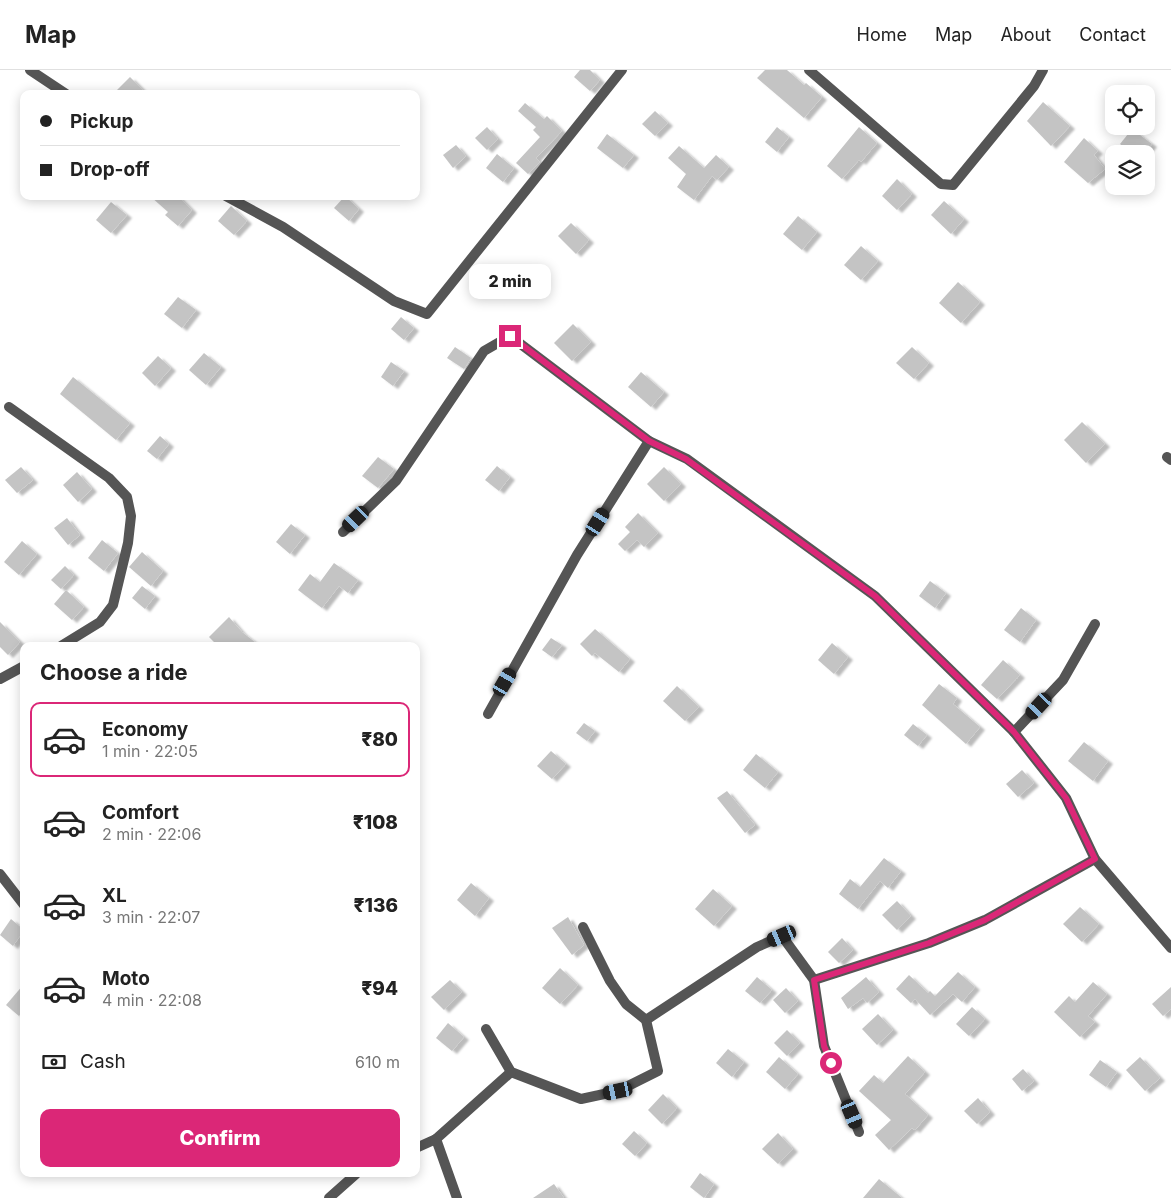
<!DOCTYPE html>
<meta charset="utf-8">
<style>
:root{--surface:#fff;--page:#f6f6f6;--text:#222;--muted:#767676;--line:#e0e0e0;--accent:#db2777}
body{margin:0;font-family:Inter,sans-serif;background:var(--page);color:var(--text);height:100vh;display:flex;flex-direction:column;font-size:19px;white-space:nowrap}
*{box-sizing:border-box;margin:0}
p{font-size:16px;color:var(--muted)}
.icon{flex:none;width:28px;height:28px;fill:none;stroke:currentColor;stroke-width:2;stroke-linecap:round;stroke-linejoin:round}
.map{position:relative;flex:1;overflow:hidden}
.details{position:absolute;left:20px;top:572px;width:400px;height:535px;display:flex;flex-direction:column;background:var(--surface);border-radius:10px;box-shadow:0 2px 12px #0003}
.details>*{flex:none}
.guide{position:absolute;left:20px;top:20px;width:400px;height:110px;border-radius:10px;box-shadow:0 2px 12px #0003;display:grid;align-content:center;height:110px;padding:0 20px;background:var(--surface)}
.tools{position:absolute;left:1105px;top:15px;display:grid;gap:10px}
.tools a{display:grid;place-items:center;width:50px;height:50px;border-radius:10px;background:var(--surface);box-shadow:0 2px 12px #0003;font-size:25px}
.end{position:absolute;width:22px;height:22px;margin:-11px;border:6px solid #db2777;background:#fff;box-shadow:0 0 0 2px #fff}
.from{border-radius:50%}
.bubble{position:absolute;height:35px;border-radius:10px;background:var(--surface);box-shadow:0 2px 12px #0003;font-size:16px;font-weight:800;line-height:35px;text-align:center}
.car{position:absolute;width:15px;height:30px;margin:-15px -8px;border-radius:6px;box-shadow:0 0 4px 1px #0007;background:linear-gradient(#222 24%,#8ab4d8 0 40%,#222 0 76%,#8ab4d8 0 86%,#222 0)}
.guide b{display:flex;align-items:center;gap:18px;height:48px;font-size:19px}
.guide b+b{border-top:1px solid var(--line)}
.guide i{width:12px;height:12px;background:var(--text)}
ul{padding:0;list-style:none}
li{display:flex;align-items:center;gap:15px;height:75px;margin:0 10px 8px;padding:0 10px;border:2px solid transparent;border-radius:10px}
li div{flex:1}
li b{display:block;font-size:19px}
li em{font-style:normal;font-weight:800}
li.on{border-color:var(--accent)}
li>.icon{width:45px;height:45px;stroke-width:1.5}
h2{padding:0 20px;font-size:22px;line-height:60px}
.pay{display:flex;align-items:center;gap:12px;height:55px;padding:0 20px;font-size:19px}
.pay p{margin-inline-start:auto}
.primary-button{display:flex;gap:10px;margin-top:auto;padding:10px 20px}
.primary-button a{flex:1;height:58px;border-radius:10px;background:var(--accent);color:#fff;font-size:20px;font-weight:800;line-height:58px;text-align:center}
header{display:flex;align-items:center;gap:30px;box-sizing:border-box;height:70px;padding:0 25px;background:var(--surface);border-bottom:1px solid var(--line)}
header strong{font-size:24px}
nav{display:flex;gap:28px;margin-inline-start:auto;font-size:18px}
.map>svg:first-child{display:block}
.building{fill:#c4c4c4;filter:url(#shadow)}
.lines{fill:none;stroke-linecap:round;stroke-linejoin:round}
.street{stroke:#555;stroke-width:10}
.route{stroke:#db2777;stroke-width:6}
</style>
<header>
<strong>Map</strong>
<nav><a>Home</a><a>Map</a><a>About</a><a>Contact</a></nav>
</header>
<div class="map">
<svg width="1171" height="1128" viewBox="0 0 1171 1128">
<defs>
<filter id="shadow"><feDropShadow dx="5" dy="3" stdDeviation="1" flood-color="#0004"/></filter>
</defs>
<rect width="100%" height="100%" fill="#fff"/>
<g class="building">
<polygon points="580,0 590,0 600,10 590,21 574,7"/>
<polygon points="765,0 787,0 804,15 806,13 822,27 804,48 757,8"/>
<polygon points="130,7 147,24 113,24"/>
<polygon points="1043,32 1070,56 1051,76 1027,51"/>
<polygon points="525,33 544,49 547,46 562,61 536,88 540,92 528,104 516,93 540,67 533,60 536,57 518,41"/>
<polygon points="655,41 668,53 655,66 642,54"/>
<polygon points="487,57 498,69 487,80 475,68"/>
<polygon points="777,57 789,67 777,82 765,72"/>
<polygon points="859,57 877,73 861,92 859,90 842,109 827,96"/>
<polygon points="1132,59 1152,74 1144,84 1132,84 1120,74"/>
<polygon points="607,64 634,85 623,98 597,78"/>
<polygon points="1084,68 1098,81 1094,85 1105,99 1088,113 1064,92"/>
<polygon points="456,75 466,86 453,98 443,85"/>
<polygon points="679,76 704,98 716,85 729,97 717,110 712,106 694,130 677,117 686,104 668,88"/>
<polygon points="497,84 514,98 503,112 486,98"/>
<polygon points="897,109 912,124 897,140 882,126"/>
<polygon points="150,126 178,126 192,140 178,156 165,145 168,142"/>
<polygon points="345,126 359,139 349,151 334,138"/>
<polygon points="944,131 964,149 951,164 931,145"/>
<polygon points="111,132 127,145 111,163 96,150"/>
<polygon points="231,136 247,151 234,165 218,151"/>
<polygon points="798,146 817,162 802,180 783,164"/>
<polygon points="571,153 589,170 576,184 558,166"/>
<polygon points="861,176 878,191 861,210 844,195"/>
<polygon points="958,212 980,232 961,253 939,233"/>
<polygon points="178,227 196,240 182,258 164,244"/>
<polygon points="401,247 414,258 404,270 391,259"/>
<polygon points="573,254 591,272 572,291 554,273"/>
<polygon points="455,277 471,288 464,299 447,288"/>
<polygon points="912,277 929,293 914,309 896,293"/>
<polygon points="204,283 221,297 206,315 189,300"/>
<polygon points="158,286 171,298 155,316 142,303"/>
<polygon points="391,292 404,301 393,316 381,307"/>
<polygon points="641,302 664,322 651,337 628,317"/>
<polygon points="73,307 130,353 116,370 60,324"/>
<polygon points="1082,352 1105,374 1086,393 1064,370"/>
<polygon points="160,366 169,374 157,389 147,381"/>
<polygon points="378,387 394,399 378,418 362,406"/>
<polygon points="497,396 510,407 499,421 485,410"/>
<polygon points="21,397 33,410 17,423 5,410"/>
<polygon points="664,397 681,414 664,431 647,414"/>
<polygon points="77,402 92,419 78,432 63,415"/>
<polygon points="638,443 658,463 644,477 637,470 625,481 618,474 630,462 625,457"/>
<polygon points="67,448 80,465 68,475 54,458"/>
<polygon points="291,454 305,465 290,484 276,472"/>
<polygon points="102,470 118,483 104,501 88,488"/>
<polygon points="22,471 37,484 19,505 4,492"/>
<polygon points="142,482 163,501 151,516 129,497"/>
<polygon points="334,493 358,510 348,523 339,516 322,538 298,520 310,504 320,512"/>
<polygon points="65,496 74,505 61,519 51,510"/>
<polygon points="930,511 946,523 935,538 919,526"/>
<polygon points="142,516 155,526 145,539 132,528"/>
<polygon points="66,520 84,537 72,550 54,534"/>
<polygon points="1021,538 1036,550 1020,572 1004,560"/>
<polygon points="229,547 242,562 260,576 218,576 209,567"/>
<polygon points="0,552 20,572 8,585 0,577"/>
<polygon points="595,559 630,589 619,602 595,583 592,586 580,574"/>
<polygon points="551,568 562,575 552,587 542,580"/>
<polygon points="832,573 848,587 834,604 818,590"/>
<polygon points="1003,590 1020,605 997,629 981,615"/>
<polygon points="939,614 957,628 953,634 980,657 966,674 922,635"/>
<polygon points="677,616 699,637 685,651 663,631"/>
<polygon points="584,653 595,661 587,671 576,663"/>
<polygon points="913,654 927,665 918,676 904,665"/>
<polygon points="1084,672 1108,691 1093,711 1068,691"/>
<polygon points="551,681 566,694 552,709 537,696"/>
<polygon points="756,684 778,702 765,718 743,700"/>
<polygon points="1022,700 1034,713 1018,727 1006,714"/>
<polygon points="727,721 755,755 745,763 717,728"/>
<polygon points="884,788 901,801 888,818 880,811 858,839 839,824 850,809 860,817"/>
<polygon points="471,813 489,828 475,846 457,830"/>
<polygon points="713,819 732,836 714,856 695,839"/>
<polygon points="897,831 911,846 897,860 882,845"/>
<polygon points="1080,837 1099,854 1082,872 1063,854"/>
<polygon points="568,847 584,875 572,885 552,858"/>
<polygon points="11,849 24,860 13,876 0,865"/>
<polygon points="842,868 853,880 839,893 828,882"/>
<polygon points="560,898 578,915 560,934 542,918"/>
<polygon points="958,902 975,917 962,932 953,924 930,945 915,929 911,933 896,919 909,905 928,923 930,921 935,926"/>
<polygon points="757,907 772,920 760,933 745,921"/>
<polygon points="866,907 879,922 867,933 863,928 848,939 841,928"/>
<polygon points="450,910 462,922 444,940 431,927"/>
<polygon points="1093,912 1107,924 1088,946 1095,952 1080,967 1054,942 1069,926 1075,932"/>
<polygon points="24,914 24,940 19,946 6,935"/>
<polygon points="1171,917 1171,939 1163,946 1152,934"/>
<polygon points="786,918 798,931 785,943 773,930"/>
<polygon points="972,937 985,949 969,966 956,954"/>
<polygon points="878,944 893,960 877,975 862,959"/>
<polygon points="448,953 464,967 452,981 436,968"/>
<polygon points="787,960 800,973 787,986 774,973"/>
<polygon points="728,979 744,992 732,1007 716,993"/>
<polygon points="908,986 925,1002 905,1024 928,1045 915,1060 912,1058 889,1080 875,1065 891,1050 859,1021 874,1005 883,1013"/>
<polygon points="779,987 798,1004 785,1019 766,1002"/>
<polygon points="1140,987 1160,1008 1145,1021 1126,1000"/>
<polygon points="1100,990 1117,1002 1106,1017 1089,1005"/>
<polygon points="1023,999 1034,1011 1022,1021 1012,1009"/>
<polygon points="663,1024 677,1038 662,1054 648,1040"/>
<polygon points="978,1028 990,1042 977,1054 964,1041"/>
<polygon points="634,1061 647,1073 635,1086 622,1074"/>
<polygon points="778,1063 793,1079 778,1094 762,1079"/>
<polygon points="700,1103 714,1114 704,1128 690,1117"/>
<polygon points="879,1109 902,1128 863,1128"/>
<polygon points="554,1114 564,1128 533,1128"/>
</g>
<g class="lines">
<g class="street">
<polyline points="30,0 66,24"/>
<polyline points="809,0 941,114 953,115 1034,16 1043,0"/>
<polyline points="226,126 283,157 394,231 427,244 622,0"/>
<polyline points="9,337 109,408 127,427 131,446 128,473 113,535 100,552 61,576"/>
<polyline points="1167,387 1171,390"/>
<polyline points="343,462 396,411 484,281 510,266 649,371 687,389 875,526 1014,662 1066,728 1095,789 1171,878"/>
<polyline points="0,609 24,596"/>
<polyline points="488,644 577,485 649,371"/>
<polyline points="1014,662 1063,610 1095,554"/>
<polyline points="0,804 24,835"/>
<polyline points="814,910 929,873 985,850 1095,789"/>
<polyline points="646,950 757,877 782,866 814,910 824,976 859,1062"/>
<polyline points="486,959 511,1002 581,1029 618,1021 658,1001 646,950 626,934 610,911 583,857"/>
<polyline points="436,1069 511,1002"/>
<polyline points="416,1078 436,1069 457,1128"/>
<polyline points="329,1128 356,1104"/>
</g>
</g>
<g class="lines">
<polyline class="route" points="510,266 649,371 686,389 875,526 1014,662 1066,728 1095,789 985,850 929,873 814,910 824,976 831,993"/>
</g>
</svg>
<div class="tools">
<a><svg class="icon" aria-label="locate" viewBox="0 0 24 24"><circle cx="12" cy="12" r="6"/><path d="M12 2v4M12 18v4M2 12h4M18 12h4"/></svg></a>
<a><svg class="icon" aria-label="layers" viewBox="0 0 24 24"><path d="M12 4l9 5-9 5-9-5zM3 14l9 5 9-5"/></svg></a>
</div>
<i class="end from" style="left:831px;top:993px"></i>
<i class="end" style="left:510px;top:266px"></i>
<div class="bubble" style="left:469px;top:194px;width:82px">2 min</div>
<i class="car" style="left:356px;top:449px;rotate:226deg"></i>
<i class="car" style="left:598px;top:452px;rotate:32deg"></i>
<i class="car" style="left:505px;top:612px;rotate:30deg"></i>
<i class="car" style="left:1039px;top:636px;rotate:223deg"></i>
<i class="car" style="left:782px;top:866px;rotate:247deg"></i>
<i class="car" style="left:618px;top:1021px;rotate:258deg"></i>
<i class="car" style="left:852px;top:1044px;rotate:157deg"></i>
<div class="guide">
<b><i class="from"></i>Pickup</b>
<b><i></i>Drop-off</b>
</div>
<section class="details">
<h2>Choose a ride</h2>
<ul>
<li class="on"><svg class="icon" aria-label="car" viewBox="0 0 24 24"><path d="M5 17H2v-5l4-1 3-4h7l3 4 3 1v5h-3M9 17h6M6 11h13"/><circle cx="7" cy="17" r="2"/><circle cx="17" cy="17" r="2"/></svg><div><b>Economy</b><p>1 min · 22:05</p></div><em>₹80</em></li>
<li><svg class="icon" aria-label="car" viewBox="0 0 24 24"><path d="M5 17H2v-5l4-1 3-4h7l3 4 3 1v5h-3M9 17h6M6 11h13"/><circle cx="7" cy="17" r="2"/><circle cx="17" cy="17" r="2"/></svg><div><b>Comfort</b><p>2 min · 22:06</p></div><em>₹108</em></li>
<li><svg class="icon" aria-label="car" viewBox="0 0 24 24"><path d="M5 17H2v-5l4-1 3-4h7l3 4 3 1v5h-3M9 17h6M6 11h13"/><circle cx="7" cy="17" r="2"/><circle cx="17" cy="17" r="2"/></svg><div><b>XL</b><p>3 min · 22:07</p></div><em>₹136</em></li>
<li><svg class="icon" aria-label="car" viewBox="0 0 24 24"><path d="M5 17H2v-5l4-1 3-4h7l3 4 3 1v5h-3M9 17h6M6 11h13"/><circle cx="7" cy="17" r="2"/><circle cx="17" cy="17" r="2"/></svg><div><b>Moto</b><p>4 min · 22:08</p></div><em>₹94</em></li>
</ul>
<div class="pay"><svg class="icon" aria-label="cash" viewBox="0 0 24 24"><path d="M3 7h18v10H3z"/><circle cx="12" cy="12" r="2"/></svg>Cash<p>610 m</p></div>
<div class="primary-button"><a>Confirm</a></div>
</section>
</div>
